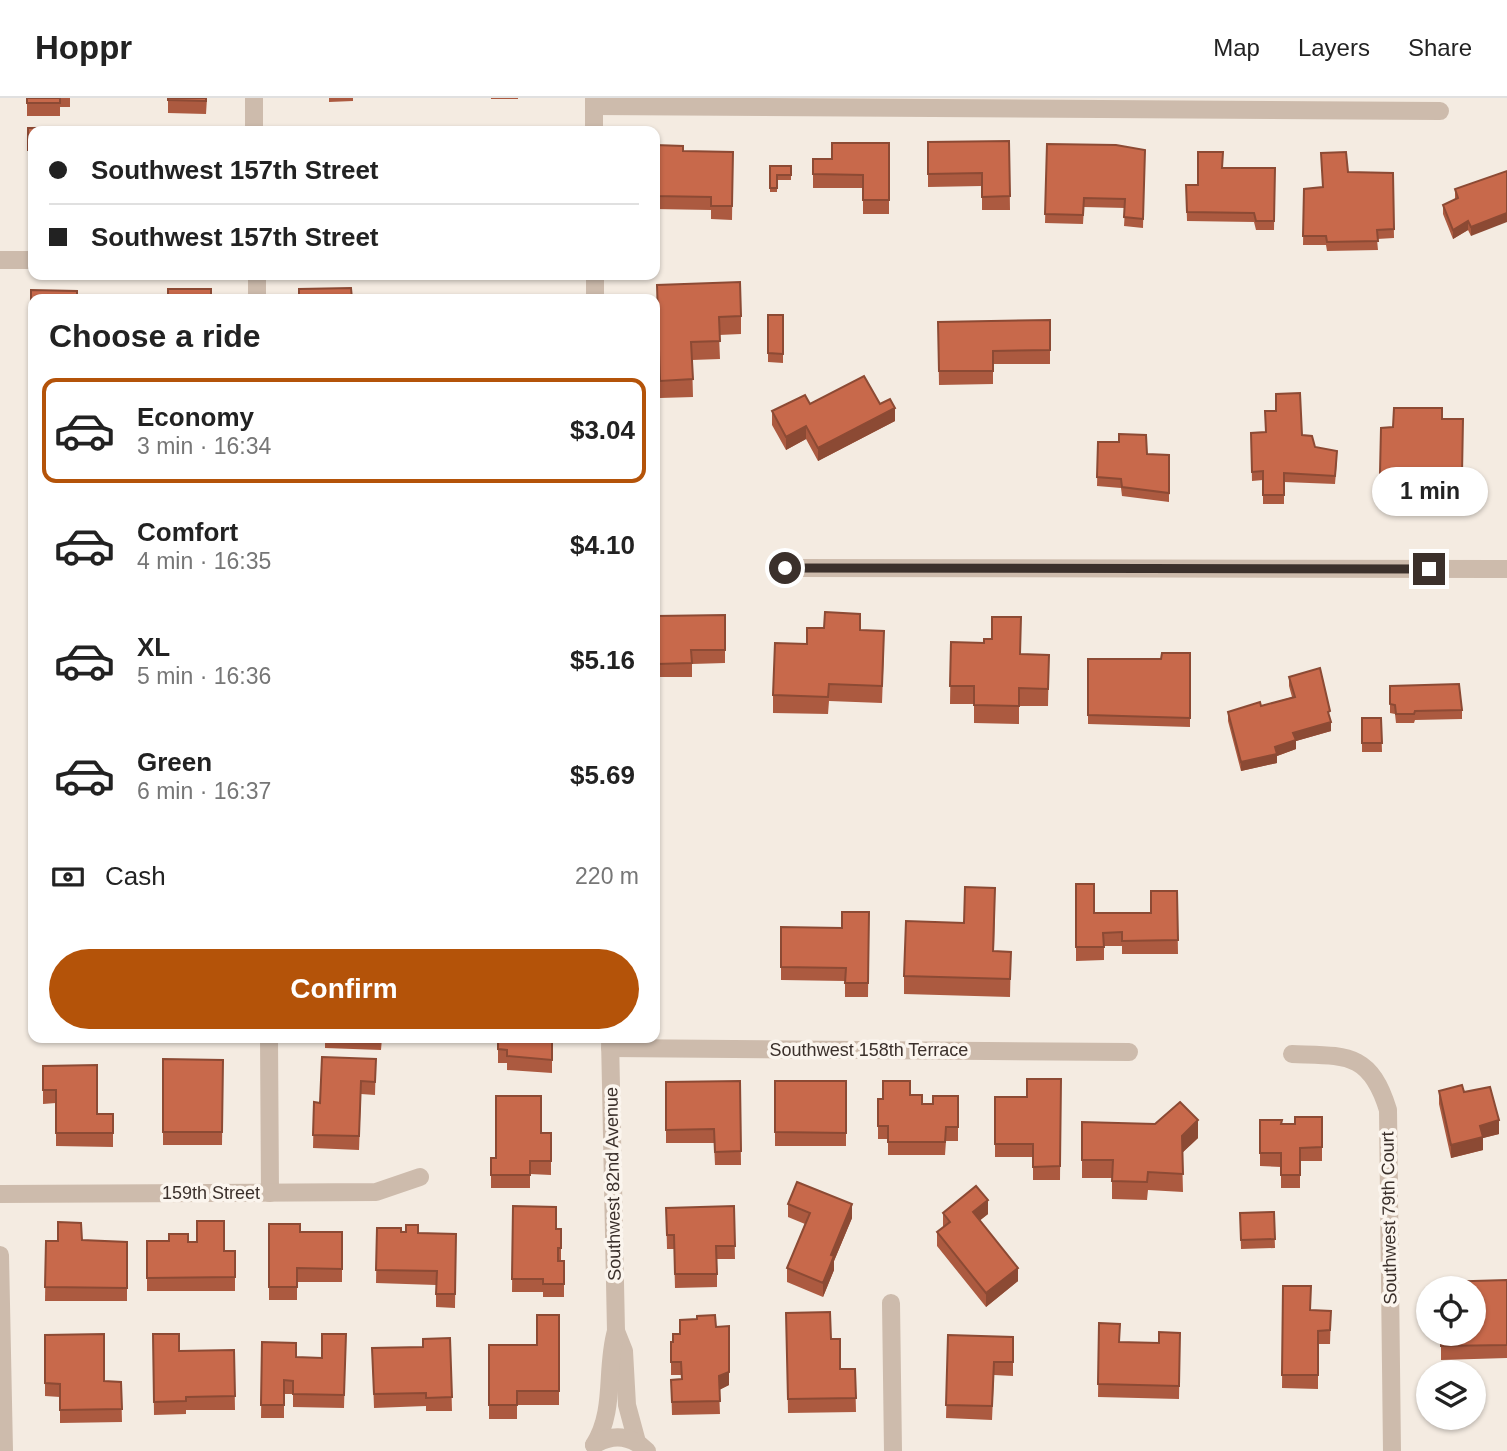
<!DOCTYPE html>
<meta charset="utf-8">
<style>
:root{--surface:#fff;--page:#f2f2f2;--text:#222;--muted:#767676;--line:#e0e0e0;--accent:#b45309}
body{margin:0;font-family:Helvetica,sans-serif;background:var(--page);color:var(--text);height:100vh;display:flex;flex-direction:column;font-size:26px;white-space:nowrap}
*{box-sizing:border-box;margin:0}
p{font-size:23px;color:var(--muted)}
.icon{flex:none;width:38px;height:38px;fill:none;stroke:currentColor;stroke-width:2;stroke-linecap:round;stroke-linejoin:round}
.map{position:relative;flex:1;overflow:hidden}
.sheet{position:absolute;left:28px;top:196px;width:632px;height:749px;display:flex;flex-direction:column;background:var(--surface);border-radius:14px;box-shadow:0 2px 5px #0004}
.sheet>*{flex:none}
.guide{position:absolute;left:28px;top:28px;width:632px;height:154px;border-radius:14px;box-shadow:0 2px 5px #0004;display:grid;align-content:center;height:154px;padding:0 21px;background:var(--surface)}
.buttons{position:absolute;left:1416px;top:1178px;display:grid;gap:14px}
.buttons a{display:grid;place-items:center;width:70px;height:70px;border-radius:50%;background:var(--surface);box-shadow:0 2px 5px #0004;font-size:35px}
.end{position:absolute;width:32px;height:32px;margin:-16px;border:9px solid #3b302b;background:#fff;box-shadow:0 0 0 4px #fff}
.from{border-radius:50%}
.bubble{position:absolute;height:49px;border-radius:24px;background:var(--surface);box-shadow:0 2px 5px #0004;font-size:23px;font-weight:700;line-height:49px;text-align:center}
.guide b{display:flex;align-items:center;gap:24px;height:66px;font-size:26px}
.guide b+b{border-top:2px solid var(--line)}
.guide i{width:18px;height:18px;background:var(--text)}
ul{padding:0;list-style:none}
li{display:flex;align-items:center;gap:21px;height:105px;margin:0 14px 10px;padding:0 7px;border:4px solid transparent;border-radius:14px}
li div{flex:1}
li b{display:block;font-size:26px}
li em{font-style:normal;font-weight:700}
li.active{border-color:var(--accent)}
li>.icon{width:63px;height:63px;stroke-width:1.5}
h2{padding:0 21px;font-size:32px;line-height:84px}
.pay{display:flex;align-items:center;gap:18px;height:77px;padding:0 21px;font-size:26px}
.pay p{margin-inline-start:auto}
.primary-button{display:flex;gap:14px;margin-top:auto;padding:14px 21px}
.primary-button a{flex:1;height:80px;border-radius:42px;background:var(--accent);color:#fff;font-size:28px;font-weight:700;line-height:80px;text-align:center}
header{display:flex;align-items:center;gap:42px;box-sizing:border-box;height:98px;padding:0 35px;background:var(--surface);border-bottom:2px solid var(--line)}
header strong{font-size:33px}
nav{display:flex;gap:38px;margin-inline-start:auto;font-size:24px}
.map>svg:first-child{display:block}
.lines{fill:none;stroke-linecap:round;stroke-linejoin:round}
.minor{stroke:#cdbbac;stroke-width:18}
.wall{fill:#ac5a40}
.shaded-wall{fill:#8c4a34}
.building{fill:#c8694b;stroke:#8c4a34;stroke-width:2}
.route{stroke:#3b302b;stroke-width:9}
.labels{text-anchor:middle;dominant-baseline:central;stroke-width:7;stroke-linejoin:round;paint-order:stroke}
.street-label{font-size:18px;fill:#3b302b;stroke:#fbf5ee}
</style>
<header>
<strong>Hoppr</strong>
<nav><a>Map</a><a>Layers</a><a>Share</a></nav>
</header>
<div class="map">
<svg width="1507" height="1353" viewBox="0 0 1507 1353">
<rect width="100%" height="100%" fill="#f4ebe1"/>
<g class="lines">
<g class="minor">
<polyline points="254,0 254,33"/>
<polyline points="594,0 594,33"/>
<polyline points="594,8 1440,13"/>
<polyline points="0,162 33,162"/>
<polyline points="257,177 257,201"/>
<polyline points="595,177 595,201"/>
<polyline points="785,470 1507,471"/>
<polyline points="269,940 270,1095"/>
<polyline points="610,950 1129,954"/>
<path d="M1292,956C1345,958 1370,953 1388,1012L1392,1353"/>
<polyline points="0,1096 376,1094 420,1079"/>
<polyline points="0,1157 4,1353"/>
<polyline points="891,1205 893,1353"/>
<polyline points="616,1233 624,1253 627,1307 637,1344"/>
<path d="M594,1347C616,1312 605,1271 616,1233L610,940"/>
<path d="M594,1347C613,1335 631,1337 647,1353"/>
</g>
</g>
<g class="wall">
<polygon points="27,0 70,0 70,9 60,9 60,18 27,18"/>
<polygon points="168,0 207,0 206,16 168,15"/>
<polygon points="329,0 353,0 353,3 329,4"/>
<rect x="491" y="0" width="27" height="1"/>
<polygon points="28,30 33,33 33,66 28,66"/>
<polygon points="1009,43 1010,112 982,112 982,88 928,89 928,44"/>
<polygon points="889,45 889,116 863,116 863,90 813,90 813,61 832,61"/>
<polygon points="1047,46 1145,52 1143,130 1124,128 1125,110 1084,109 1083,126 1045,125"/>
<polygon points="655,47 683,53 733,54 732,122 711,121 711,112 654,111"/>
<polygon points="1223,63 1222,70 1275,70 1274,132 1256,132 1254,124 1187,123 1186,87 1198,87"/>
<polygon points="770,68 791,68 791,82 777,82 777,94 770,94"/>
<rect x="31" y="71" width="2" height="50"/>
<polygon points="1507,73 1471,138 1468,132 1453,141 1443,116 1443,107 1455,102 1455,91"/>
<polygon points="1348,74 1393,75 1394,140 1377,141 1378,152 1327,153 1326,147 1303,147 1304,91 1322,89"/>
<polygon points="657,187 741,218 741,236 719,237 720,261 692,262 693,299 660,300"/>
<polygon points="31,192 33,201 33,238 31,238"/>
<polygon points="768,217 783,217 783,265 768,264"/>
<polygon points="1050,222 1050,266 993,266 993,286 939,287 938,224"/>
<polygon points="810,306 880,306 895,323 818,363 806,341 786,352 772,327 772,313"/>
<polygon points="1442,321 1463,321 1462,385 1380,384 1381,330 1393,329"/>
<polygon points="1251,335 1302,337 1315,349 1337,362 1335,386 1284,384 1284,406 1263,406 1263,382 1252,383"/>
<polygon points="1098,344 1147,356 1169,357 1169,404 1122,398 1121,390 1097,388"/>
<polygon points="725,517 725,565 692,566 692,579 657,579 656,518"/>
<polygon points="860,532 884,550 882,605 829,603 828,616 773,615 773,597 807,546"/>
<polygon points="951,544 1020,556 1049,557 1048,608 1019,608 1019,626 974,625 974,606 950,606"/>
<polygon points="1190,555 1190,629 1088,626 1088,561 1161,561"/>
<polygon points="1289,579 1330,622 1331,633 1296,643 1296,651 1277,658 1277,665 1241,673 1228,623 1228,614 1261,608 1292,599 1289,588"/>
<polygon points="1390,588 1462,612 1462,621 1415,622 1414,625 1396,625 1395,616 1390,615"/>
<polygon points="1362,620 1381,620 1382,654 1362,654"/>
<polygon points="1076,786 1094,815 1151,815 1177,793 1178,856 1122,856 1122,848 1104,848 1104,862 1076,863"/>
<polygon points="995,807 994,853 1011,854 1010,899 904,896 904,878 964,825"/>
<polygon points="869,814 868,899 845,899 845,883 781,882 781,829 842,830"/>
<polygon points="152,940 208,940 208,945 152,941"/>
<polygon points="325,940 382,940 381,952 325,950"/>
<polygon points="498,940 552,940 552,975 507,972 507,965 498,965"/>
<polygon points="163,961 223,962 222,1047 163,1047"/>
<polygon points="376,961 375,997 361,996 359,1052 313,1050 314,1004 320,1005"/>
<polygon points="43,968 97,1016 113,1016 113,1049 56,1048 56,1005 43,1006"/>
<polygon points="1061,981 1060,1082 1033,1082 1033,1059 995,1059 995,999 1027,999"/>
<polygon points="740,983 741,1067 715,1067 714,1045 666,1045 666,984"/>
<rect x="775" y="983" width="71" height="65"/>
<polygon points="1439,993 1464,994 1499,1036 1483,1040 1483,1052 1451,1060 1439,1006"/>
<polygon points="910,997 922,1006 933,1006 958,998 958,1043 946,1043 945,1057 888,1057 888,1041 878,1041 878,1001"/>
<polygon points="1322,1019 1322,1063 1300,1063 1300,1090 1281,1090 1281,1069 1260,1068 1260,1022 1281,1026 1295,1026"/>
<polygon points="1082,1024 1198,1040 1182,1055 1183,1094 1148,1092 1147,1102 1112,1101 1112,1080 1082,1080"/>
<polygon points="541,1035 551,1035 551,1077 530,1076 530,1090 491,1090 491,1060 496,1060"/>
<polygon points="788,1106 852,1120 834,1163 834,1172 823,1199 787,1184 787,1170 805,1126 788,1119"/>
<polygon points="513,1108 556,1131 561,1131 561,1163 564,1163 564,1199 543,1199 543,1194 512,1194"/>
<polygon points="734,1108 735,1161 717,1161 717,1189 675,1190 674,1151 667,1151 666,1110"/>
<polygon points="1274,1114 1275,1150 1241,1151 1240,1115"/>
<polygon points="943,1115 988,1116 980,1122 1018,1183 986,1209 937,1148 937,1134 943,1129"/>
<polygon points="269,1126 300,1134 342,1134 342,1184 297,1184 297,1202 269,1202"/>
<polygon points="377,1130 401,1134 456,1136 455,1210 436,1209 436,1187 376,1185"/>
<polygon points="82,1142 127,1144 127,1203 45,1203 46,1143"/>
<polygon points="147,1143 188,1144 224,1153 235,1153 235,1193 147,1193"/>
<polygon points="1507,1182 1507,1260 1441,1262 1441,1236"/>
<polygon points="1283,1188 1310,1212 1331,1213 1330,1246 1318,1246 1318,1291 1282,1290"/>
<polygon points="786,1215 831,1241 840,1271 855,1271 856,1314 788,1315"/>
<polygon points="559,1217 559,1307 517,1307 517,1321 489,1321 489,1247 537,1247"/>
<polygon points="1099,1225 1120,1244 1159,1245 1180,1235 1179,1301 1098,1299"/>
<polygon points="716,1229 729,1287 719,1292 720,1316 672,1317 671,1282 681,1281 681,1277 671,1277 671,1244 673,1244 680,1236"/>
<polygon points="153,1236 179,1253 234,1252 235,1312 186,1312 186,1316 154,1317"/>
<polygon points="346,1236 344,1310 293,1309 293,1296 284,1296 284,1320 261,1320 262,1244 296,1259 322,1260"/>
<polygon points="45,1237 104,1283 121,1284 122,1324 60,1325 60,1299 45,1298"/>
<polygon points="948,1237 1013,1239 1013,1278 994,1277 992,1322 946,1320"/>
<polygon points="450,1240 452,1313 426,1313 426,1308 374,1310 372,1250 423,1249"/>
</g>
<g class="shaded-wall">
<polygon points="1507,115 1507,124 1471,138 1471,129"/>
<polygon points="1468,123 1468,132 1453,141 1453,132"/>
<polygon points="895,310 895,323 818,363 818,350"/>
<polygon points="806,328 806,341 786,352 786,339"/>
<polygon points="1331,624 1331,633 1296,643 1296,651 1277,658 1277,665 1241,673 1241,664 1275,649 1293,635"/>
<polygon points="1198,1022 1198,1040 1182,1055 1182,1038"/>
<polygon points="1499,1022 1499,1036 1483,1040 1483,1052 1451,1060 1451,1047 1480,1028"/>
<polygon points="988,1102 988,1116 973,1128 973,1114"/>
<polygon points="852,1106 852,1120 834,1163 834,1172 823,1199 823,1185 831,1157"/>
<polygon points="1018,1170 1018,1183 986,1209 986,1195"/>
<polygon points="729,1274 729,1287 719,1292 719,1278"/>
</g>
<g class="building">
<rect x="27" y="0" width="33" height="5"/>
<polygon points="168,0 206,0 206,3 168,2"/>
<polygon points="28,30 58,30 58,33 33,33 33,52 28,52"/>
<polygon points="326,30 327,33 298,33 298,31"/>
<polygon points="1009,43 1010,98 982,99 982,75 928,76 928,44"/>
<polygon points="832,45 889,45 889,102 863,102 863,77 813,76 813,61 832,61"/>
<polygon points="1047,46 1116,47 1145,52 1143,121 1124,119 1125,101 1084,100 1083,117 1045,116"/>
<polygon points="655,47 683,48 683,53 733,54 732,108 711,108 711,99 654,98"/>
<polygon points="1198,54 1223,54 1222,70 1275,70 1274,123 1256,123 1254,115 1187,114 1186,87 1198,87"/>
<polygon points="1346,54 1348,74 1393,75 1394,131 1377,132 1378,143 1327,144 1326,138 1303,138 1304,91 1323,89 1321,55"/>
<polygon points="770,68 791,68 791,77 777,77 777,90 770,90"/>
<rect x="31" y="71" width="2" height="36"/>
<polygon points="1507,73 1507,115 1471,129 1468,123 1453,132 1443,107 1458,100 1455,91"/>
<polygon points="740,184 741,218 719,219 720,243 691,244 693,281 660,283 657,187"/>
<polygon points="351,190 352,201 299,201 299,191"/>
<polygon points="168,191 211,191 211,201 160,201 160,199 168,199"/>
<polygon points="31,192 77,193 77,201 33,201 33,224 31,224"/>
<polygon points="768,217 783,217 783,256 768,255"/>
<polygon points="1050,222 1050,252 993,253 993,273 939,273 938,224"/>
<polygon points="864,278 880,306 890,301 895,310 818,350 806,328 786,339 772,313 805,297 810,306"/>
<polygon points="1300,295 1302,337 1312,338 1315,349 1337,353 1335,378 1284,375 1284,397 1263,397 1263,373 1252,374 1251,335 1266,334 1265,313 1276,313 1276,296"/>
<polygon points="1394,310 1442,310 1442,321 1463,321 1462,376 1380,375 1381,330 1393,329"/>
<polygon points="1119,336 1146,337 1147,356 1169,357 1169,395 1122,389 1121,381 1097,379 1098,344 1119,344"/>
<polygon points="825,514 860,516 860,532 884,533 882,588 829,586 828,599 773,597 775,545 807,546 807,530 824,530"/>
<polygon points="725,517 725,552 691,552 692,565 657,566 656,518"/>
<polygon points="992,519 1021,519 1020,556 1049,557 1048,591 1019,590 1019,608 974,607 974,588 950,588 951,544 984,545 984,541 992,541"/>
<polygon points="1162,555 1190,555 1190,620 1088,617 1088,561 1161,561"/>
<polygon points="1320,570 1330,613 1328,614 1331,624 1293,635 1296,642 1275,649 1277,656 1241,664 1228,614 1260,604 1261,608 1295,599 1289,579"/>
<polygon points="1459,586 1462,612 1415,613 1414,616 1396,616 1395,607 1390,606 1390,588"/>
<polygon points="1362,620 1381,620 1382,645 1362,645"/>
<polygon points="1076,786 1094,786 1094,815 1151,815 1151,793 1177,793 1178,842 1122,843 1122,834 1103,835 1104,849 1076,849"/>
<polygon points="965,789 995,790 993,853 1011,854 1010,881 904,878 906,823 964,825"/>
<polygon points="842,814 869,814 868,885 845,885 846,870 781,869 781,829 842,830"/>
<polygon points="498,940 552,940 552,962 507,958 507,952 498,951"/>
<polygon points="322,959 376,961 375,984 361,983 359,1038 313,1037 314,1004 320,1005"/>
<polygon points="163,961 223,962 222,1034 163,1034"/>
<polygon points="97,967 97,1016 113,1016 113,1035 56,1035 56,992 43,992 43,968"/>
<polygon points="1027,981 1061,981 1060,1068 1033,1069 1033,1046 995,1046 995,999 1027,999"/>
<polygon points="740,983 741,1053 715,1054 714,1031 666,1032 666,984"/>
<polygon points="775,983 846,983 846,1035 775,1034"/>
<polygon points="883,983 910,983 910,997 922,997 922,1006 933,1006 933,998 958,998 958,1029 946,1029 945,1044 888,1044 888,1028 878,1028 878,1001 883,1001"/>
<polygon points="1462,987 1464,994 1490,989 1499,1022 1480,1028 1483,1039 1451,1047 1439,993"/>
<polygon points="496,998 541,998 541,1035 551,1035 551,1063 530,1063 530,1077 491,1077 491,1060 496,1060"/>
<polygon points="1180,1004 1198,1022 1182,1038 1183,1076 1148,1074 1147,1084 1112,1083 1113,1062 1082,1062 1082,1024 1155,1026"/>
<polygon points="1295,1019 1322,1019 1322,1049 1300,1050 1300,1077 1281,1077 1281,1055 1260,1055 1260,1022 1282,1022 1281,1026 1295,1026"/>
<polygon points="797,1084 852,1106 831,1157 834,1158 823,1185 787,1170 810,1115 788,1106"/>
<polygon points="976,1088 988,1102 973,1114 1018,1170 986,1195 937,1134 950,1124 943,1115"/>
<polygon points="513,1108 556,1109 556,1131 561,1131 561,1150 558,1150 558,1163 564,1163 564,1186 543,1186 543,1181 512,1181"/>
<polygon points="734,1108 735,1148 716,1148 717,1176 675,1176 674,1137 667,1137 666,1110"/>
<polygon points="1274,1114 1275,1141 1241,1142 1240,1115"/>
<polygon points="197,1123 224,1123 224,1153 235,1153 235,1179 147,1180 147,1143 169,1143 169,1136 188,1136 188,1144 197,1144"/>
<polygon points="58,1124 81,1125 82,1142 127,1144 127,1190 45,1189 46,1143 58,1143"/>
<polygon points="269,1126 300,1126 300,1134 342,1134 342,1171 297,1170 297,1189 269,1189"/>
<polygon points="406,1127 418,1127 418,1135 456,1136 455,1196 436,1196 437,1173 376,1172 377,1130 401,1130 401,1134 406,1134"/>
<polygon points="1507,1182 1507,1247 1441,1248 1441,1236 1474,1236 1474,1190 1440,1190 1440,1184"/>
<polygon points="1283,1188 1311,1188 1310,1212 1331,1213 1330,1232 1318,1233 1318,1277 1282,1277"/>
<polygon points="830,1214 831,1241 840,1241 840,1271 855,1271 856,1300 788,1301 786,1215"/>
<polygon points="537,1217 559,1217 559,1293 517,1293 517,1307 489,1307 489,1247 537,1247"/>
<polygon points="715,1217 716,1229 729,1228 729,1274 719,1278 720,1303 672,1304 671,1282 682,1281 681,1264 671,1264 671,1244 673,1244 673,1236 680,1236 680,1222 697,1221 697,1218"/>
<polygon points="1099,1225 1120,1226 1119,1244 1159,1245 1159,1234 1180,1235 1179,1288 1098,1286"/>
<polygon points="104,1236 104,1283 121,1284 122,1311 60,1312 60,1286 45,1285 45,1237"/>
<polygon points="153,1236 179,1236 179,1253 234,1252 235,1298 186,1299 186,1303 154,1304"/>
<polygon points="322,1236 346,1236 344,1297 293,1296 293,1283 284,1282 284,1307 261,1307 262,1244 296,1245 296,1259 322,1260"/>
<polygon points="948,1237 1013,1239 1013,1264 994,1264 992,1308 946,1307"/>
<polygon points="450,1240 452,1299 426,1300 426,1295 374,1296 372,1250 423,1249 423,1241"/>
</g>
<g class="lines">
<polyline class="route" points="785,470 1429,471"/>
</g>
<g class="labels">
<g class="street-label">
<text x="869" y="952">Southwest 158th Terrace</text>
<text transform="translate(613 1086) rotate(-91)">Southwest 82nd Avenue</text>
<text x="211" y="1095">159th Street</text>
<text transform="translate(1389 1120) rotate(-91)">Southwest 79th Court</text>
</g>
</g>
</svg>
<div class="buttons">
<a><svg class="icon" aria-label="locate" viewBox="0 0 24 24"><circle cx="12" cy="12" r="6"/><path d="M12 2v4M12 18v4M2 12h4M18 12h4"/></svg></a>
<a><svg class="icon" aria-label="layers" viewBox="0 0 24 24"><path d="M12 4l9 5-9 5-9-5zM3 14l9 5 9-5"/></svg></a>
</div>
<i class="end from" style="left:785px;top:470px"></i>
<i class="end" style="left:1429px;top:471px"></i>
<div class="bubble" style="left:1372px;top:369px;width:116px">1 min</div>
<div class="guide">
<b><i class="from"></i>Southwest 157th Street</b>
<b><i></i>Southwest 157th Street</b>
</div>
<section class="sheet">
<h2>Choose a ride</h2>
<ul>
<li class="active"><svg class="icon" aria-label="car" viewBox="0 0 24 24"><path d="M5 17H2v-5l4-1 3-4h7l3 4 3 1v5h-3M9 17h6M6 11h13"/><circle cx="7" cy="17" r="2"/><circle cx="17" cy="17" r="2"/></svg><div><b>Economy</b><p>3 min · 16:34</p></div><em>$3.04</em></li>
<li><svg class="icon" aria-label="car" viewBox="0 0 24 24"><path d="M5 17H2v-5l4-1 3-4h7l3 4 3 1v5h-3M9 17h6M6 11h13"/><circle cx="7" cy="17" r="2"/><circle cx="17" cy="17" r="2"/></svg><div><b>Comfort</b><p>4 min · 16:35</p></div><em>$4.10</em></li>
<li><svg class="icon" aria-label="car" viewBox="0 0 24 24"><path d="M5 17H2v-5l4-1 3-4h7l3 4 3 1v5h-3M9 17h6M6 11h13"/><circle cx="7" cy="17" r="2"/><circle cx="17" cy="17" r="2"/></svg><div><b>XL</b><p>5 min · 16:36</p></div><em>$5.16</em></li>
<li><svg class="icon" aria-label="car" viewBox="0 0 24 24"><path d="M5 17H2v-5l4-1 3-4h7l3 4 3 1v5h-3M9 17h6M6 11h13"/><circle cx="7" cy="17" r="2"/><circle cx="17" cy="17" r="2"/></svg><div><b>Green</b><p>6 min · 16:37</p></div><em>$5.69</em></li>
</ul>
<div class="pay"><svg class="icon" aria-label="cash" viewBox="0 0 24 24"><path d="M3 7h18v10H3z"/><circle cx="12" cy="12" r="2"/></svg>Cash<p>220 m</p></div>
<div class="primary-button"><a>Confirm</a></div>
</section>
</div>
